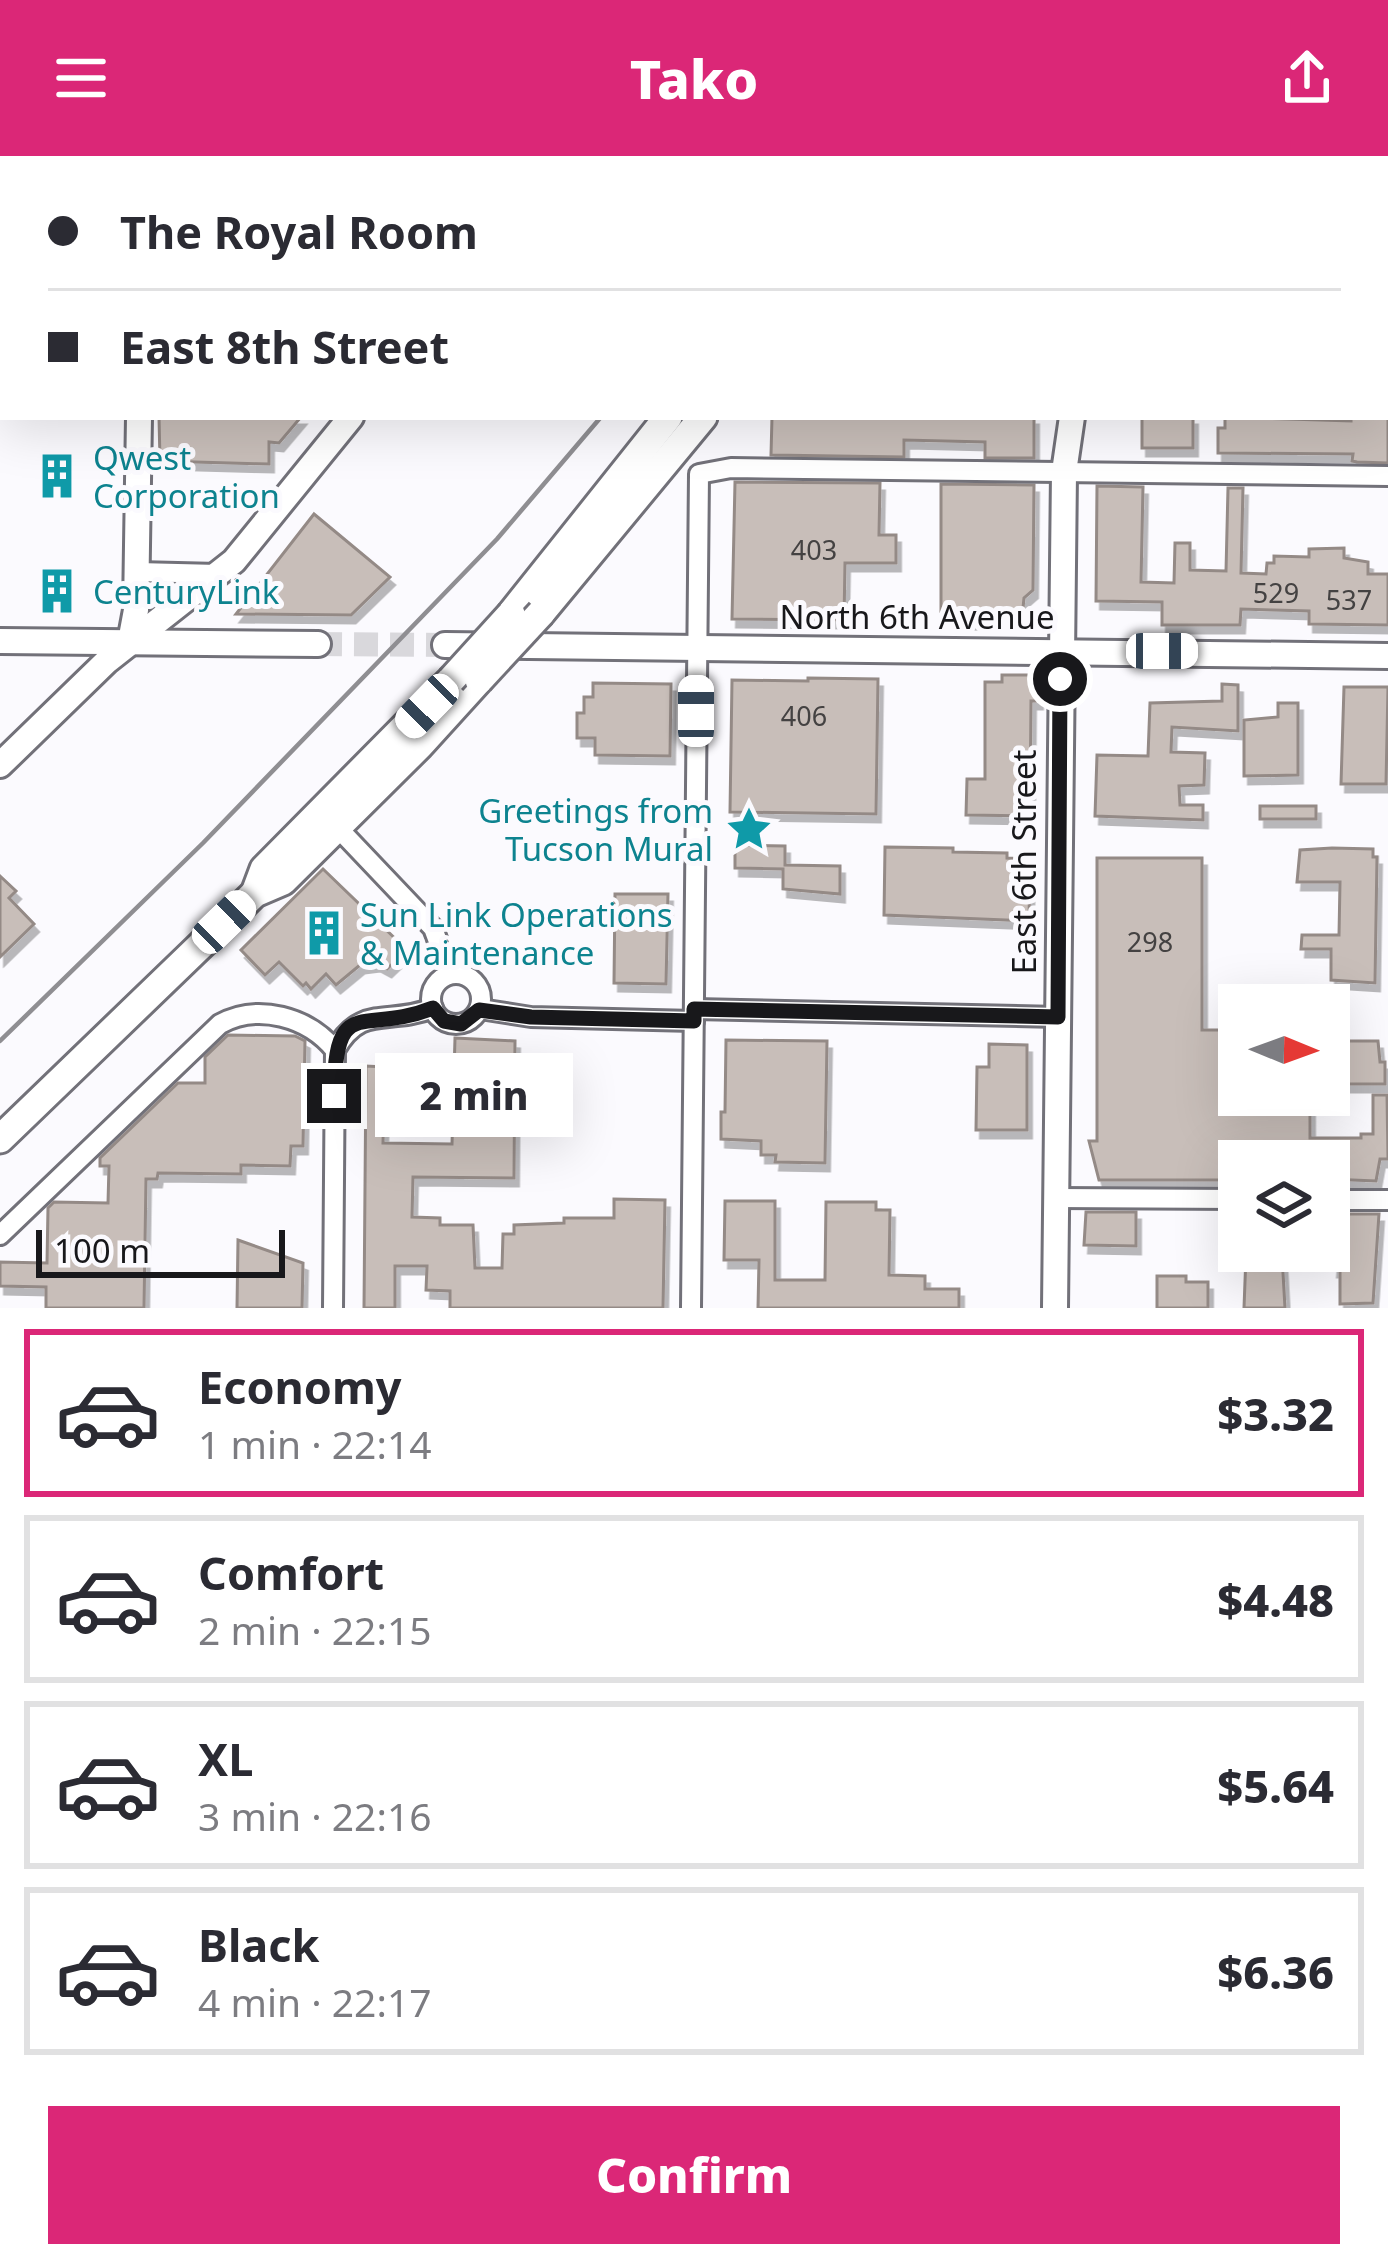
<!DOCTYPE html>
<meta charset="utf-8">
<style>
:root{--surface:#fff;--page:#f2f2f3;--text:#2b2b33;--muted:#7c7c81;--line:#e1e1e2;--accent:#db2777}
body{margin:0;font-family:"Noto Sans",sans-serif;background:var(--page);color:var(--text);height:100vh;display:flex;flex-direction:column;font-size:45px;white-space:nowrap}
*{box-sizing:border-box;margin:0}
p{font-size:39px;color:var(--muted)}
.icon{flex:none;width:66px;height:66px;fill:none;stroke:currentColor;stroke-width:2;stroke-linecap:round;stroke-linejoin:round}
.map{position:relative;height:1152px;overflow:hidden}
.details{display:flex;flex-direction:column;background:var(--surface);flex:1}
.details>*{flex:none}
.banner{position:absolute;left:0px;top:0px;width:1389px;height:264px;box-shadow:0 12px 48px #0002;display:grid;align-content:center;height:264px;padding:0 48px;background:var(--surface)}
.needle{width:78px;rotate:91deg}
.tools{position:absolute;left:1218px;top:828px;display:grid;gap:24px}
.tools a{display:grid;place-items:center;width:132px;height:132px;border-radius:0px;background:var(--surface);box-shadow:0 12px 48px #0002;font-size:60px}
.scale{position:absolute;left:36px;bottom:30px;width:249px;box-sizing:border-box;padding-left:12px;border:6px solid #18181b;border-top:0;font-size:33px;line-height:42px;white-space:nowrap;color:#18181b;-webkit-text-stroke:9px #fbfafe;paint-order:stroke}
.end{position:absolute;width:54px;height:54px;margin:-27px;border:15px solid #18181b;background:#fff;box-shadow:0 0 0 6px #fff}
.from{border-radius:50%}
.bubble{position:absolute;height:84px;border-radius:0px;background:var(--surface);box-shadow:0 12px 48px #0002;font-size:39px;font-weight:800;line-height:84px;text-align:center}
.car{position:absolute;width:36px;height:72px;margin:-36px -18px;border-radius:15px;box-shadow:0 0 9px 3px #0007;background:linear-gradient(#fff 24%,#345 0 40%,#fff 0 76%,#345 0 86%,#fff 0)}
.banner b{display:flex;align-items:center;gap:42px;height:114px;font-size:45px}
.banner b+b{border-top:3px solid var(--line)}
.banner i{width:30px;height:30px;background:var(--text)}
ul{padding:21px 0 0;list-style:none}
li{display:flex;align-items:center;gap:36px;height:168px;margin:0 24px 18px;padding:0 24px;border:6px solid var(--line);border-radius:0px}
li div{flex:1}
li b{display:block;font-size:45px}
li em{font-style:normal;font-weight:800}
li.active{border-color:var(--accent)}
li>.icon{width:108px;height:108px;stroke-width:1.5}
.cta{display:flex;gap:24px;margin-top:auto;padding:24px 48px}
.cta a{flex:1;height:138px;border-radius:0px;background:var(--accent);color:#fff;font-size:48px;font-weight:800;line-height:138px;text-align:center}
header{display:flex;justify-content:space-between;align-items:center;height:156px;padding:0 48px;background:var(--accent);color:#fff;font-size:54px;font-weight:800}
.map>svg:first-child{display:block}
.building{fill:#c8beb9;stroke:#948a86;stroke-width:3;filter:url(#shadow)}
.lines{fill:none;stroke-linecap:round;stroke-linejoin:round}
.secondary-tunnel{stroke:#d9d8dc;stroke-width:24;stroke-dasharray:24 12;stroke-linecap:butt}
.street-casing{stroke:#727179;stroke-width:24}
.secondary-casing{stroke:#727179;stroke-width:30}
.primary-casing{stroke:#727179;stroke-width:33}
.street{stroke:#fff;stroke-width:18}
.secondary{stroke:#fff;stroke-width:24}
.primary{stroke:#fff;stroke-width:27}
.rail{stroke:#8f8e92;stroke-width:4.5}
.primary-bridge-casing{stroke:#727179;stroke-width:33;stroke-linecap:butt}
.primary-bridge{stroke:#fff;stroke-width:27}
.route{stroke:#18181b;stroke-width:15}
.labels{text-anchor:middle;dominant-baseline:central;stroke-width:10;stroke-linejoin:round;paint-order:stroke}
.number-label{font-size:27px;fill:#444242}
.culture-label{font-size:33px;fill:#0d838f;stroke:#fbfafe;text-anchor:start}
.street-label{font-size:33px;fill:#18181b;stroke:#fbfafe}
</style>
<header><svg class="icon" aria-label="menu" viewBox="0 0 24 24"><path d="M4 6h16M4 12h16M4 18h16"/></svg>Tako<svg class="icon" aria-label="share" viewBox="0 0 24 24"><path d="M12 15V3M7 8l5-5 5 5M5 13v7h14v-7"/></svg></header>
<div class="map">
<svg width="1388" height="1152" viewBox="0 0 1388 1152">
<defs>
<filter id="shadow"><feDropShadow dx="4.5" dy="8" stdDeviation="0" flood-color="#0004"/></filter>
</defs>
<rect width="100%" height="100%" fill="#fbfafe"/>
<g class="building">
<polygon points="159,261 301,261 279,287 269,286 269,308 160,305"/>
<polygon points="772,261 1034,261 1034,302 985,302 985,286 904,284 904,301 771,299"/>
<rect x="1142" y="261" width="51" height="31"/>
<polygon points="1225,261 1351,265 1351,261 1388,261 1388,307 1357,306 1352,305 1353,298 1218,297 1218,272 1225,272"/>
<polygon points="735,326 880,327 879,379 896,379 896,407 845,407 844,464 732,463"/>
<polygon points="941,328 1034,329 1033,434 1024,442 1022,462 957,466 941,456"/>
<polygon points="1097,330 1143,331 1141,426 1174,427 1175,387 1190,387 1190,414 1226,415 1228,332 1243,332 1241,417 1266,418 1267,407 1274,407 1274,400 1309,401 1309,393 1344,392 1344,402 1368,406 1368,418 1388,418 1388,469 1309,468 1309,455 1241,453 1240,469 1162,469 1162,446 1096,445"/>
<polygon points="314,358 390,421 351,459 236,458"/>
<polygon points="1002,519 1038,519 1038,545 1031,545 1030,660 966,659 967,623 985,623 985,526 1002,526"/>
<polygon points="808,522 878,523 876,658 730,656 732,524 808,525"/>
<polygon points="593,527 671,528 670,600 595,599 595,582 577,582 577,557 584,557 584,541 593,541"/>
<polygon points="1222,528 1238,529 1238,575 1172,571 1171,596 1205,597 1204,629 1179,630 1180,649 1203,649 1203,664 1095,660 1097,599 1148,600 1150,547 1222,545"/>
<polygon points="1344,531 1388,531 1386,628 1341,628"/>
<polygon points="1278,547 1298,547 1298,619 1244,620 1244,564 1278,561"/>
<rect x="1260" y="650" width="56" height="13"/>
<polygon points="735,689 785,690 785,709 840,710 840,738 783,733 783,713 735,712"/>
<polygon points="885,691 953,692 953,696 1007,697 1007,702 1030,703 1029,765 884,759"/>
<polygon points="1332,692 1373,693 1373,701 1377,701 1375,827 1331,824 1331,793 1301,793 1302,779 1339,779 1340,726 1297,726 1300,694"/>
<polygon points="1097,702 1202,702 1202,874 1239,874 1239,939 1310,941 1310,982 1361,982 1361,978 1373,978 1373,939 1387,939 1388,1003 1380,1003 1376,1025 1329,1023 1329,1005 1239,1005 1239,1024 1099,1024 1089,985 1097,985"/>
<polygon points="323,713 407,794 387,813 376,807 360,809 336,829 326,818 311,833 306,827 303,830 279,806 265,819 241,794"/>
<polygon points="0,720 16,735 9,742 34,768 0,801"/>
<polygon points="615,738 668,738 666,828 614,827"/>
<polygon points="228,879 295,880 305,885 303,990 291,990 290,1010 241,1009 241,1018 158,1017 157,1023 146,1023 144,1152 46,1152 46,1131 0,1130 0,1106 47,1107 48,1052 54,1046 108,1047 109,1010 100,1010 100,1002 178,927 205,927 205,901"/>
<polygon points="455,882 515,885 514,1022 413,1021 412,1061 440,1062 440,1069 473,1069 475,1112 502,1112 503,1078 514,1078 514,1069 564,1067 564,1062 614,1062 614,1043 665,1044 663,1152 450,1152 450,1135 426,1134 427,1110 395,1110 395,1152 364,1152 366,910 385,911 383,987 452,988"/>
<polygon points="726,884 827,885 825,1007 775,1006 776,999 761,999 761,985 721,983 721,956 725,956"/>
<polygon points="1329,885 1378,885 1380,906 1385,906 1385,928 1329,928"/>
<polygon points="989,888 1027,889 1027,974 976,974 977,911 989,911"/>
<polygon points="725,1045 775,1045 775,1124 825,1124 826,1046 876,1046 876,1054 890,1054 889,1119 925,1120 925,1133 959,1133 959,1152 758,1152 759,1104 724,1104"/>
<polygon points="1086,1056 1136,1056 1136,1090 1084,1089"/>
<polygon points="1335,1058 1379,1058 1373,1147 1340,1148 1340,1113 1333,1113 1334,1101 1329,1101 1329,1086 1336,1086"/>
<polygon points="238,1084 303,1107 302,1152 237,1152"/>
<polygon points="1246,1099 1282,1099 1285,1152 1244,1152"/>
<polygon points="1157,1120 1186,1120 1186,1126 1208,1126 1208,1152 1157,1152"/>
</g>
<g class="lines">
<polyline class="secondary-tunnel" points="318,488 445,489"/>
<g class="street-casing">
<g id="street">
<polyline points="1386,138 1388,138"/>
<polyline points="0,186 3,186"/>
<polyline points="137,416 218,418"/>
<polyline points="338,672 433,772 450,818"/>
<circle cx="456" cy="843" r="25"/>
<polyline points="480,853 531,861 694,865"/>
<polyline points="694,853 1058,861"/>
<polyline points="1056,1042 1239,1043"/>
<polyline points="1329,1044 1388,1044"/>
<path d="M0,1079L220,868C258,847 308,861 335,894"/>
<path d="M333,1152L335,894C362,847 388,870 433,852"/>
<polyline points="691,1152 699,318 731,312 1388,320"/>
</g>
</g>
<g class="secondary-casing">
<g id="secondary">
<polyline points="140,0 140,3"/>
<polyline points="555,3 557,0"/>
<polyline points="1165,3 1166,0"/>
<polyline points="0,485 318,488"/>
<polyline points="130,486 136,454 139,261"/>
<polyline points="445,489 1388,500"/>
<polyline points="0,609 107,505 234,405 351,261"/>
<polyline points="1055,1152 1064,316 1072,261"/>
</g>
</g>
<g class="primary-casing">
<g id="primary">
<polyline points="1057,0 1065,3"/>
<polyline points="908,3 915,0"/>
<polyline points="1122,3 1127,0"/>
<polyline points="1201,3 1203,0"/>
<polyline points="541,457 703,261"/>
<polyline points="511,458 668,261"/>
<polyline points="255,737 264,713 451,524"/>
<polyline points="0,983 255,737 283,725 420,589 479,524"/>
</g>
</g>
<use href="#street" class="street"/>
<use href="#secondary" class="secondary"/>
<use href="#primary" class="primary"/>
<g class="rail">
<polyline points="763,3 765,0"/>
<polyline points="0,885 203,687 497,383 601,261"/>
</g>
<g class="primary-bridge-casing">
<g id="primary-bridge">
<polyline points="451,524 511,458"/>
<polyline points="479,524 541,457"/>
</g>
</g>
<use href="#primary-bridge" class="primary-bridge"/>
</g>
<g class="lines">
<path class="route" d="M334,940C335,835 363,880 433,852L444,865L461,868L479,854L531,861L694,865V853L1058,861L1060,523"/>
</g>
<defs>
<g id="building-bare" transform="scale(3.6)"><path d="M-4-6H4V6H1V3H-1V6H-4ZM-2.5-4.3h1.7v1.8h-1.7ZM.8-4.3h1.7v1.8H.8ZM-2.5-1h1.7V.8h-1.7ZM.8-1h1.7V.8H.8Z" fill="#0f9aa8" stroke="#fbfafe" stroke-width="2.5" paint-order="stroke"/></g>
<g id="sight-bare" transform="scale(3.6)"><path d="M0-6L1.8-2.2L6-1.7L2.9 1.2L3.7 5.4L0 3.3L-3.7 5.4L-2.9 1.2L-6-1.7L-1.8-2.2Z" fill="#0f9aa8" stroke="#fbfafe" stroke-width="2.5" paint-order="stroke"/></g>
</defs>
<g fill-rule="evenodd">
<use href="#building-bare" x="57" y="320"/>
<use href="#building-bare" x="57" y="435"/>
<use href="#sight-bare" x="749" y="673"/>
<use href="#building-bare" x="324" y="777"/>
</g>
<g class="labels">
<g class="number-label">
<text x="814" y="393">403</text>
<text x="1276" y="436">529</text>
<text x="1349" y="443">537</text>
<text x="804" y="559">406</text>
<text x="1150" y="785">298</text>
</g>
<g class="culture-label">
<text x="93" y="301">Qwest<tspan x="93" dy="38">Corporation</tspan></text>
<text x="93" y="435">CenturyLink</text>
<text x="713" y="654" text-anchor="end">Greetings from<tspan x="713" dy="38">Tucson Mural</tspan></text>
<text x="360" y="758">Sun Link Operations<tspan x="360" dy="38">&amp; Maintenance</tspan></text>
</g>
<g class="street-label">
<text x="917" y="460">North 6th Avenue</text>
<text transform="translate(1023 706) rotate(-90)">East 6th Street</text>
</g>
</g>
</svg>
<div class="tools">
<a><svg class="needle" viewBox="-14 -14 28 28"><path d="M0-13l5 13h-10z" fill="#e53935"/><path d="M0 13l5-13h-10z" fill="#7c7c81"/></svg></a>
<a><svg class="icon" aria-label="layers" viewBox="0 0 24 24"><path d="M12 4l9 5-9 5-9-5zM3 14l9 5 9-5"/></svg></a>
</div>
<div class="scale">100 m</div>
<i class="end from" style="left:1060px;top:523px"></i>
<i class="end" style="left:334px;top:940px"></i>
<div class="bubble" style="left:375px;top:897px;width:198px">2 min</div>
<i class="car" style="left:1162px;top:495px;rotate:90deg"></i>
<i class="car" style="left:427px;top:550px;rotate:224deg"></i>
<i class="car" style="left:696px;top:555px;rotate:0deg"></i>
<i class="car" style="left:224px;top:766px;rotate:46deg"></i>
<div class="banner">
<b><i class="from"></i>The Royal Room</b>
<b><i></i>East 8th Street</b>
</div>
</div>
<section class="details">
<ul>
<li class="active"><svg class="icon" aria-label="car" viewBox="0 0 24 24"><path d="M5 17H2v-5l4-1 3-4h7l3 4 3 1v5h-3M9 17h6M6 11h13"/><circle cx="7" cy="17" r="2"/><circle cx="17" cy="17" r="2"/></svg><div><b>Economy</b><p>1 min · 22:14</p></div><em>$3.32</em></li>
<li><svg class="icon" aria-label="car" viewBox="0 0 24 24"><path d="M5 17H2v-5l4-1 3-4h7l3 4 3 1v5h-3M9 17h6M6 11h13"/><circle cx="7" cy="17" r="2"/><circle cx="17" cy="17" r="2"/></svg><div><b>Comfort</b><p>2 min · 22:15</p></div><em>$4.48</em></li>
<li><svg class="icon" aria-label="car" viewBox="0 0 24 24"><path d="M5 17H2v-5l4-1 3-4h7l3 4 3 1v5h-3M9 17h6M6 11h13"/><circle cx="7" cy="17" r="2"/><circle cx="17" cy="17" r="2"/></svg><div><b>XL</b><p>3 min · 22:16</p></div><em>$5.64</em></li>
<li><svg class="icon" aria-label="car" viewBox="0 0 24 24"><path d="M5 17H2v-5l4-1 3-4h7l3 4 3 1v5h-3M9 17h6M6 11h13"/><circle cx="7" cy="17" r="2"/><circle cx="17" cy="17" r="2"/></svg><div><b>Black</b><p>4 min · 22:17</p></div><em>$6.36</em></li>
</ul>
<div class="cta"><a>Confirm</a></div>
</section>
